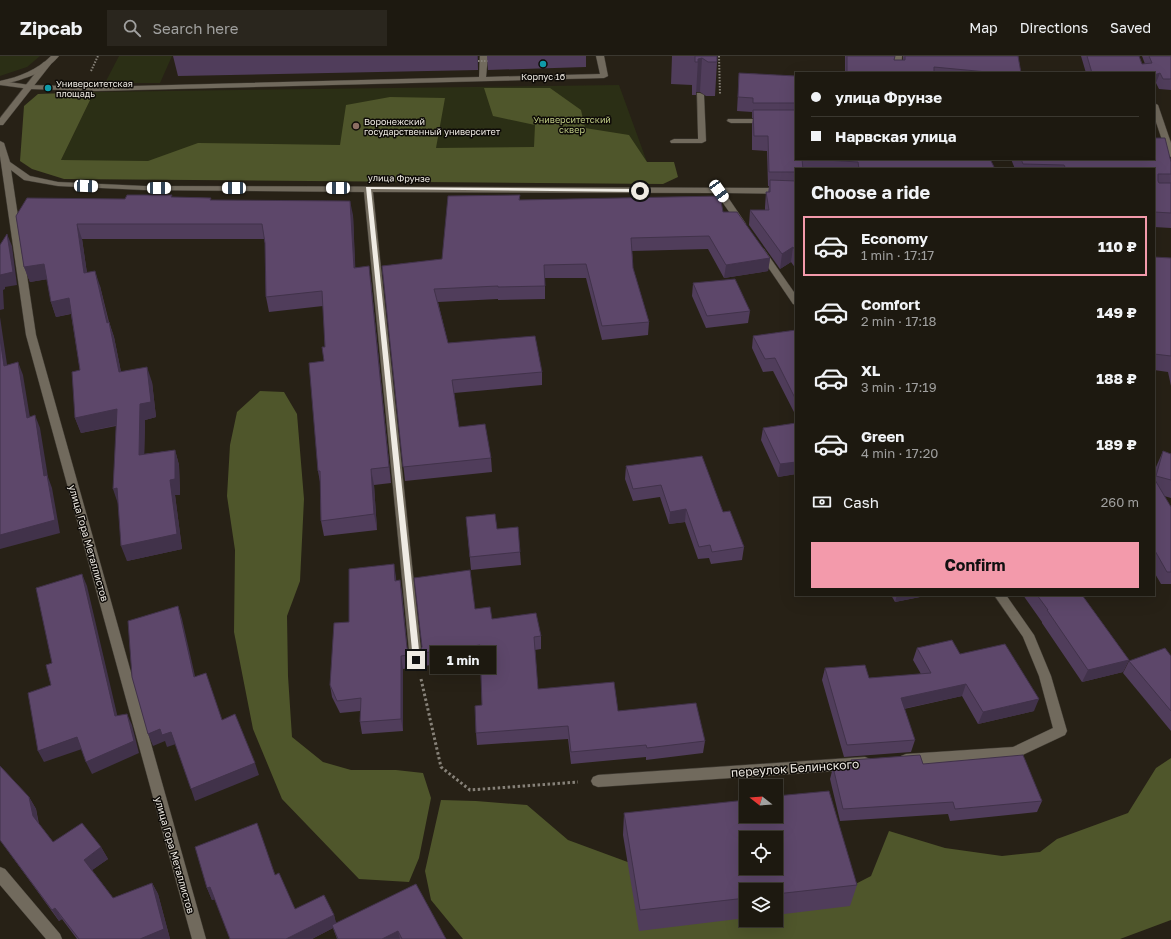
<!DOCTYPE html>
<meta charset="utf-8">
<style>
:root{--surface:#1d1910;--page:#2a261e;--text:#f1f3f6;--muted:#a0a09f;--line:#3b3830;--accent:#f39aab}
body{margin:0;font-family:"Golos Text",sans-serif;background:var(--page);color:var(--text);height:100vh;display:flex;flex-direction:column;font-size:15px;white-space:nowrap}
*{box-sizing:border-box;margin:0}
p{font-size:13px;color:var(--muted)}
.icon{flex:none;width:22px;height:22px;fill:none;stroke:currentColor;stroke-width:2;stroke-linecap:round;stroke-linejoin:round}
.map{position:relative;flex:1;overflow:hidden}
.details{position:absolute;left:795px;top:112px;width:360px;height:428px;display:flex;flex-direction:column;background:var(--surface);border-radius:0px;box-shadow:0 4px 16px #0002,0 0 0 1px var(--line)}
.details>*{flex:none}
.hud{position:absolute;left:795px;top:16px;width:360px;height:88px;border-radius:0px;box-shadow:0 4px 16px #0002,0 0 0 1px var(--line);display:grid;align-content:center;height:88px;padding:0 16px;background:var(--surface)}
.needle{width:26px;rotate:287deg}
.controls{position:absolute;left:739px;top:723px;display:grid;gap:8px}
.controls a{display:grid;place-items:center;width:44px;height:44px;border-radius:0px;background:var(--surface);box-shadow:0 4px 16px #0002,0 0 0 1px var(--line);font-size:20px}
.end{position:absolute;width:18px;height:18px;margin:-9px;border:5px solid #efebe4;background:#111;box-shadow:0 0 0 2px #111}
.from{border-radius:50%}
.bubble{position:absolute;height:28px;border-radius:0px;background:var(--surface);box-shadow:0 4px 16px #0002,0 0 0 1px var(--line);font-size:13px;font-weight:700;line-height:28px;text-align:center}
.car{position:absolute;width:12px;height:24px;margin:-12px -6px;border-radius:5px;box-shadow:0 0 3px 1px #0007;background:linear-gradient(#fff 24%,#345 0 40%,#fff 0 76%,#345 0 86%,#fff 0)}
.hud b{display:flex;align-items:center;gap:14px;height:38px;font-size:15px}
.hud b+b{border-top:1px solid var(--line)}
.hud i{width:10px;height:10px;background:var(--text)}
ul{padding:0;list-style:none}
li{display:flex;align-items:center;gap:12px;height:60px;margin:0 8px 6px;padding:0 8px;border:2px solid transparent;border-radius:0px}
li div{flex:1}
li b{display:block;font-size:15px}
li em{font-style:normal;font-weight:700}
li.active{border-color:var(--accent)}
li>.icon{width:36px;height:36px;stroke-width:1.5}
h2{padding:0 16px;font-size:18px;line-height:48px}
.pay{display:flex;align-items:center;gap:10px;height:44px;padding:0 16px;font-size:15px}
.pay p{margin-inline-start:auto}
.primary-button{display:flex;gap:8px;margin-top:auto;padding:8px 16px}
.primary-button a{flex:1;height:46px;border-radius:0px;background:var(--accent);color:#111;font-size:16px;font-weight:700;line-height:46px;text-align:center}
header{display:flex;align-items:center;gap:24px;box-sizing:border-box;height:56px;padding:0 20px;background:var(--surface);border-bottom:1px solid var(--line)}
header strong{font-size:19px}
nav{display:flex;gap:22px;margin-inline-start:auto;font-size:14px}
.search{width:280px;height:36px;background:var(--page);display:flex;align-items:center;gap:10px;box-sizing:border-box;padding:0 14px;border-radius:0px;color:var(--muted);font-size:15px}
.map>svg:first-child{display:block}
.green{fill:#2b2f15}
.forest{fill:#4f562b;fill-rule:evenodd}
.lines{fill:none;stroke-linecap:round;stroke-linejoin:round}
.service-casing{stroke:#413c34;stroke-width:1}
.minor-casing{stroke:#413c34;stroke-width:1}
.tertiary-casing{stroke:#413c34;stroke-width:1}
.path-far1{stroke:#878279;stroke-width:2;stroke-dasharray:1.5 1.5;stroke-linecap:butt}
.path{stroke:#878279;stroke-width:3;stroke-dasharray:2.5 2.5;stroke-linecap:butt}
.service{fill:#716a5d;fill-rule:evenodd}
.minor{fill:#716a5d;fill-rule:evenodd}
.tertiary{fill:#716a5d;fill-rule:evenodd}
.path-bridge{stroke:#878279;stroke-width:2;stroke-dasharray:1.5 1.5;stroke-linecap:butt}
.wall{fill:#503d5b}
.shaded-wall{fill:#41324a}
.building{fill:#5d476a;stroke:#41324a;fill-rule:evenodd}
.route{fill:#efebe4}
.culture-dot{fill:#0f9aa8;stroke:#0e0b07;stroke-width:1.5}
.education-dot{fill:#8d6e63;stroke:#0e0b07;stroke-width:1.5}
.labels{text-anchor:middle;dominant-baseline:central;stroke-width:3;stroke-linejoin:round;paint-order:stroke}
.far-poi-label{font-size:9px;fill:#efebe4;stroke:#0e0b07;text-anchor:start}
.far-park-label{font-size:9px;fill:#bdc983;stroke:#0e0b07}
.far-street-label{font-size:9px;fill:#efebe4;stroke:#0e0b07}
.street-label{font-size:10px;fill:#efebe4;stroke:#0e0b07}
.near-street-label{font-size:12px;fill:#efebe4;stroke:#0e0b07}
</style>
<header>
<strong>Zipcab</strong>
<div class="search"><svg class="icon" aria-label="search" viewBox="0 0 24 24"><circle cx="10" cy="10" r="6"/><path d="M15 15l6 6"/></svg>Search here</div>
<nav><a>Map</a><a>Directions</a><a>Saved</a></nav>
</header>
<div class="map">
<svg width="1171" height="883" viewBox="0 0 1171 883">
<rect width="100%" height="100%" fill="#272116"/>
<g class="green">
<polygon points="0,0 40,0 27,11 0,20"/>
<polygon points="119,0 172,0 160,27 105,27"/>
<polygon points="619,29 647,106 123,110 61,104 94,36"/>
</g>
<g class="forest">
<polygon points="484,32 550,32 581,54 585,72 629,79 647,106 674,106 678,121 663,128 64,123 32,113 20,105 24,50 38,38 94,36 61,104 148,105 198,87 340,89 346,49 390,41 445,42 436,92 534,91 535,69 493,60"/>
<polygon points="260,335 284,336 297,358 304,443 300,525 287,560 288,620 292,681 323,706 351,714 396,714 423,717 431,742 419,802 409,826 359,823 282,743 253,673 234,576 235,494 227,440 230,389 237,356"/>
<path d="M1171,702V864L1120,883H463L431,844L425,815L441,744L476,745L527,749L568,784L652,815L838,837L871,820L889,775L945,792L1002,800L1040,796L1057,783L1128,757L1156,712ZM746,834H776V864H746Z"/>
</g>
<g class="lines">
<g class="service-casing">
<g id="service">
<polygon points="480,0 488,0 486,21 600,18 596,0 604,0 608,20 604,22 96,35 30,33 0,29 1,25 30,29 96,31 479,21"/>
<polygon points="894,0 902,0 901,17 893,17"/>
<polygon points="697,37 700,37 704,39 706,85 702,87 671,87 670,85 674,83 698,83"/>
<polygon points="728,63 796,63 796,67 731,67 727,65"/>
</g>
</g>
<g class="minor-casing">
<g id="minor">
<polygon points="44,6 47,6 51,8 3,69 0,69 0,62"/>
<polygon points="1154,47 1158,49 1171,87 1171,101 1167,99 1154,60"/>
<polygon points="0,85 4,87 10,106 30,120 58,126 144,130 796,132 796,138 725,137 746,168 742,171 739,170 716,137 373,136 422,604 420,608 416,609 412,608 410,604 364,136 144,134 58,130 24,124 11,114 36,279 206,883 192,883 26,279 0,100"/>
<polygon points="761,192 764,193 796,239 796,249 793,248 757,195"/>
<polygon points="994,539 1006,539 1034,579 1051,620 1067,675 1065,679 1014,703 906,710 901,708 899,704 901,700 906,698 1013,691 1053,672 1039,620 1023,581"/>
<polygon points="865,701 870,703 872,707 870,711 865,713 598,731 593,729 591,725 593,721 598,719"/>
<polygon points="0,811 5,813 60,878 62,883 46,883 0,829"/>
</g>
</g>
<g class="tertiary-casing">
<path id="tertiary" d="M51,0H59C44,18 22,24 0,29V25C19,21 37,14 51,0Z"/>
</g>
<g class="path-far1">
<polyline points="719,0 720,39"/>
<polyline points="91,15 98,0"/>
</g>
<polyline class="path" points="421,623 441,711 470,734 578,726"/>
<use href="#service" class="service"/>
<use href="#minor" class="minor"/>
<use href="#tertiary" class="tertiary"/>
<polyline class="path-bridge" points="475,5 490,5"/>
</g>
<g class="wall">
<polygon points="173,0 478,0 478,14 178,20"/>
<polygon points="487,0 586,0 586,11 488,14"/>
<polygon points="672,0 717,0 717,6 715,40 706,40 700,36 696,36 696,39 692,39 692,29 671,28"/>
<polygon points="845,0 895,0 894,4 903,4 903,0 1018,0 1021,17 845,17"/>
<polygon points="1081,0 1139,0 1142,8 1145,8 1142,0 1171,0 1171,34 1159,33 1156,27 1154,17 1086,17"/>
<polygon points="739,17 796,20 796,103 990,103 995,113 796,113 796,213 791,206 780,213 749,169 750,154 765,154 765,151 766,136 768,136 769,130 768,130 767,95 752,94 752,68 753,62 752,62 752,56 737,55"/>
<polygon points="1011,103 1154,103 1171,106 1171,172 1154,171 1154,113 1015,113"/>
<polygon points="520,139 520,144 723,156 770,202 768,215 724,222 708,193 632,195 633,212 649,266 648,279 602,284 586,222 545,222 545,243 498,244 498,243 438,246 448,287 542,316 542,329 454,337 459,371 491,402 492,416 405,425 382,210 442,203"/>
<polygon points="172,141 211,142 211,144 353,159 355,211 371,225 391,427 374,429 377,474 324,480 321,465 320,426 318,415 325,291 323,250 269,256 266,241 265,187 264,183 82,183 87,217 100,230 109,266 114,281 121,316 152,326 156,361 145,364 144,398 175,394 179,409 180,439 175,439 182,493 127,505 116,370 81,377 75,362 80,314 71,258 56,261 51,246 47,223 30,226 24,211 16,160 125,143"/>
<polygon points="1154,201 1171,202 1171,330 1168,316 1154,314"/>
<polygon points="693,227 750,255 748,267 706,272 692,240"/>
<polygon points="796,274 796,360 773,315 763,316 752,292 753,280"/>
<polygon points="796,367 796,418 778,421 761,384 763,372"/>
<polygon points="1163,395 1171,398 1171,442 1164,440 1171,451 1171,528 1161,528 1154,516 1154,418 1156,411"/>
<polygon points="626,410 723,456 744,491 742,504 711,508 709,502 698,503 685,466 669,468 660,441 633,445 625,423"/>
<polygon points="466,461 497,473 520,496 521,509 471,514"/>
<polygon points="396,521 396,524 402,536 407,594 409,596 414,598 419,596 475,553 492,563 541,580 541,593 535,594 538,633 618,655 705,685 703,697 646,704 646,701 571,708 568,683 477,689 476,677 482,649 480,602 403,613 403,675 362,678 360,666 360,655 340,657 332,641 330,629 349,566"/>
<polygon points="891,539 930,539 895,546"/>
<polygon points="1023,539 1082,539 1129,604 1123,616 1082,626 1042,567 1042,566"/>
<polygon points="917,592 960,598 1034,655 978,668 962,640 904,653 915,684 911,696 844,701 822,624 825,612 869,622 921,618 913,604"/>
<polygon points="1171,600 1171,675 1123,617 1129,605"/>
<polygon points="851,704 923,708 1042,745 1037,756 950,765 948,758 840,765 830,723 833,711 849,710"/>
<polygon points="0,710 29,741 36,753 39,768 53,786 101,791 108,803 92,814 113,842 152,827 158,838 170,883 77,883 62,863 59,865 0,784"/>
<polygon points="624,757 857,829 850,850 776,859 776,834 746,834 746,862 639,875 623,779"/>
<polygon points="275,819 295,853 334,859 336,868 416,828 446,883 337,883 333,872 312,883 230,883 215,843 212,844 207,832"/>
</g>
<g class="shaded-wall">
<polygon points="477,0 478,0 478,14"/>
<polygon points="702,2 700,36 696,36 696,39 698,3"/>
<polygon points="1160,17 1156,27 1154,28 1154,19"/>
<polygon points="350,145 353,159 356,226 354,212"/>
<polygon points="77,168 82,183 89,232 84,217"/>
<polygon points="7,178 12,190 17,229 5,231 5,233 3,234 4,253 0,254 0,221"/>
<polygon points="793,191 791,206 780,213 782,198"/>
<polygon points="770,202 768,215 724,222 726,209"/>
<polygon points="44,208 49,223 30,226 24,211"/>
<polygon points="369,210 371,225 391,427 389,411"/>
<polygon points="95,215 100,230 112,282 107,267"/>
<polygon points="69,242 74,257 56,261 51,246"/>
<polygon points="0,261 9,322 4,310 0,282"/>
<polygon points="109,266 114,281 124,331 119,316"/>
<polygon points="18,306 23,319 32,374 27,362"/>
<polygon points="147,311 152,326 156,361 145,364 144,414 139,399 140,348"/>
<polygon points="117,353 122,368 81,377 75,362"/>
<polygon points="35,359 40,372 48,421 52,432 60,477 0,493 0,479 44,420"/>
<polygon points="175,394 179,409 180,439 175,439 182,493 127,505 121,490 170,424"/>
<polygon points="796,406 796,418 778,421 780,408"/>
<polygon points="371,413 374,429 377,474 374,458"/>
<polygon points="117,432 118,448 113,433"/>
<polygon points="686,453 685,466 669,468 670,456"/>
<polygon points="394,508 396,521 397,537 395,525"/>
<polygon points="82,518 87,530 120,671 115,660"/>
<polygon points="400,524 402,536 408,599 407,592"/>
<polygon points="897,539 930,539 895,546"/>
<polygon points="178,550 182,563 198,633 194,621"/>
<polygon points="401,600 403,613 403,675 401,663"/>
<polygon points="1129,604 1123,616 1082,626 1088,614"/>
<polygon points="966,628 962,640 897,654 901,642"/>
<polygon points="1039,643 1034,655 978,668 983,656"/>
<polygon points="127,658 132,669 139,697 92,718 86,706"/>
<polygon points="160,673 171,676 176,688 167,691 165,685 153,690 148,678"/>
<polygon points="77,681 82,693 44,706 38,695"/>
<polygon points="255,707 259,719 195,745 191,733"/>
<polygon points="29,741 36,753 39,772 33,760"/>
<polygon points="101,791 108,803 91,815 84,804"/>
<polygon points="152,827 158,838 170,883 140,883"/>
<polygon points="210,831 215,843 212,844 207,832"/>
<polygon points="55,852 62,863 59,865 52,854"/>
<polygon points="334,859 337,870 332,869 333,872 312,883 286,883"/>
<polygon points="398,875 400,883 382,883"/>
</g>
<g class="building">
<polygon points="695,0 717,0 717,6 708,6 702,2 698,3 698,6 695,6"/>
<polygon points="847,0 895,0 894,4 905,4 905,0 1018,0 1021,17 987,17 987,16 934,11 934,17 847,17"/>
<polygon points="1087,0 1139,0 1142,8 1152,7 1149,0 1171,0 1171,23 1163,23 1160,17 1154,19 1154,17 1092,17"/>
<polygon points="739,17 796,20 796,47 753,47 753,42 738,41"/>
<polygon points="753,54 796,54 796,103 802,103 803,113 796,113 796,116 769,116 768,80 754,80"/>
<polygon points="1154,82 1165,82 1171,106 1171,118 1158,118 1158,125 1159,127 1171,127 1171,157 1154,156 1154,113 1066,113 1064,109 1023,108 1021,103 1154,103"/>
<polygon points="808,103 990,103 995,113 859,113 858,106"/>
<polygon points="770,124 796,125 796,196 793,191 782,198 750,154 769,154 766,136 770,136"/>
<polygon points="127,139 172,139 171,141 211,142 210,144 350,145 354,212 369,210 389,411 371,413 374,458 321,465 320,415 318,415 309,307 324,305 322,291 325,291 322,235 266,241 265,187 262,168 77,168 84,217 95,215 107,267 109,266 119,316 147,311 151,346 140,348 139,399 175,394 175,423 170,424 177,478 121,490 117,432 113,433 117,353 75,362 72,316 80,314 69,242 51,246 44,208 24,211 16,160 27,142 125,143"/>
<polygon points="520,139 519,144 720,140 723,156 737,156 770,202 726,209 709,180 631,182 633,212 649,266 602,270 586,208 544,209 545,230 498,231 498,230 434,233 448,287 535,280 542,316 452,324 459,371 485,368 491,402 403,411 382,210 442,203 448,140"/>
<polygon points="7,178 13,216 0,219 0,221 0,189"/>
<polygon points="1154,201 1171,202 1171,300 1154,298"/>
<polygon points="735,223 750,255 707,260 693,227"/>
<polygon points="796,274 796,344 775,302 765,303 753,280"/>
<polygon points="0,282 4,310 18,306 27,362 35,359 44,420 47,419 55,464 0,479"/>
<polygon points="796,367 796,406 780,408 763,372"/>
<polygon points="1163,395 1171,398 1171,424 1156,420"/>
<polygon points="702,400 723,456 730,455 744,491 712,496 710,489 699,491 686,453 670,456 661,429 633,433 626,410"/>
<polygon points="1154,424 1155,424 1171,451 1171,516 1167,516 1154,493"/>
<polygon points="495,458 497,473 518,471 520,496 470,501 466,461"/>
<polygon points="394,508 395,525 400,524 407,592 409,596 414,598 419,596 422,591 414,522 470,514 475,553 490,551 492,563 536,557 541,580 534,581 538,633 614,626 618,655 696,647 705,685 647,692 646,689 571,696 568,670 476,677 475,650 482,649 480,589 401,600 401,663 360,666 361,642 337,645 330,629 334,567 349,566 349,513"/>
<polygon points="82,518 115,660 127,658 134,685 86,706 77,681 38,695 28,637 51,629 46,609 52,607 36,532"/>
<polygon points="1037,539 1082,539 1129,604 1088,614 1047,554 1048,554"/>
<polygon points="178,550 194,621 206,617 222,664 235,658 255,707 191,733 171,676 162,679 160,673 148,678 132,621 128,565"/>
<polygon points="952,584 960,598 1005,588 1039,643 983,656 966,628 901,642 915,684 847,689 825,612 865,609 869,622 931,617 917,592"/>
<polygon points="1165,592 1171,600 1171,655 1129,605"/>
<polygon points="920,699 923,708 1023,699 1042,745 955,753 953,746 843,753 833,711 853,710 851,704"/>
<polygon points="0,710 29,741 33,760 53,786 82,767 101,791 84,804 113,842 152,827 164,873 140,883 79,883 55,852 52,854 0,784"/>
<path d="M829,735L857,829L776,838V834H746V842L640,854L624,757L746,744V760H776V740ZM746,782H776V812H746Z"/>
<polygon points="257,767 275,819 279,817 295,853 324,839 334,859 286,883 230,883 210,831 207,832 195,791"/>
<polygon points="416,828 446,883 402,883 398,875 382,883 338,883 332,869"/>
</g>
<polygon class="route" points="366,131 640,133 642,135 640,136 371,133 420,604 416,607 413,604"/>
<g class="culture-dot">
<circle cx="543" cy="8" r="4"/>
<circle cx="48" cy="32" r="4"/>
</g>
<circle class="education-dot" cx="356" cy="70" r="4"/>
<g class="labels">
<g class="far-poi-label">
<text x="543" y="20" text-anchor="middle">Корпус 1б</text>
<text x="56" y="27">Университетская<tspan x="56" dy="10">площадь</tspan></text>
<text x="364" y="65">Воронежский<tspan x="364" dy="10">государственный университет</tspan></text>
</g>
<g class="far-park-label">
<text x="572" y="63">Университетский<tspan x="572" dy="10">сквер</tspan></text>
</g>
<g class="far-street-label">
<text transform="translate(399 122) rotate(1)">улица Фрунзе</text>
</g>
<g class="street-label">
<text transform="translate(89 487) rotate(74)">улица Гора Металлистов</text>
<text transform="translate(175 799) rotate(74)">улица Гора Металлистов</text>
</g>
<g class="near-street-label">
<text transform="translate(795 712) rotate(-4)">переулок Белинского</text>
</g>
</g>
</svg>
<div class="controls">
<a><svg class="needle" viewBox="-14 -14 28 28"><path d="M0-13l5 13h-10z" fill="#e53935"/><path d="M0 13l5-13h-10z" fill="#a0a09f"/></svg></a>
<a><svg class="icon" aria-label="locate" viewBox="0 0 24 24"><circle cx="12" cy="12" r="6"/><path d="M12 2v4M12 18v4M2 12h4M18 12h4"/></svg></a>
<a><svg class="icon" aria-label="layers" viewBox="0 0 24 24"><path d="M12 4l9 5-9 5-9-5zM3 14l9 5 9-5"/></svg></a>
</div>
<i class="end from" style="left:640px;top:135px"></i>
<i class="end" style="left:416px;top:604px"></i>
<div class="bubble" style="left:430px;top:590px;width:66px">1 min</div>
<i class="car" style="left:86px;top:130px;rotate:92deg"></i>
<i class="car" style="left:159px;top:132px;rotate:90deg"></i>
<i class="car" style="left:234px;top:132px;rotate:270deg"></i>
<i class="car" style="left:338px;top:132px;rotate:270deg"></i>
<i class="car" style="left:719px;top:135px;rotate:145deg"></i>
<div class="hud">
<b><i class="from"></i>улица Фрунзе</b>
<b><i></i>Нарвская улица</b>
</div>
<section class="details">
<h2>Choose a ride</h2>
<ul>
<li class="active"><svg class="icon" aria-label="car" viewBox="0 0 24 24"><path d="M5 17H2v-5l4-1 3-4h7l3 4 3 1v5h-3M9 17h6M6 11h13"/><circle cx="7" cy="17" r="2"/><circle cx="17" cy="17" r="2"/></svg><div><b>Economy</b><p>1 min · 17:17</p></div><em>110 ₽</em></li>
<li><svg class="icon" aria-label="car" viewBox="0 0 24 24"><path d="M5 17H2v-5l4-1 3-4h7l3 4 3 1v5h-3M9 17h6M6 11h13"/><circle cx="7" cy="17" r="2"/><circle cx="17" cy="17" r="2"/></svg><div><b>Comfort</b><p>2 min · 17:18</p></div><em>149 ₽</em></li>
<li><svg class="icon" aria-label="car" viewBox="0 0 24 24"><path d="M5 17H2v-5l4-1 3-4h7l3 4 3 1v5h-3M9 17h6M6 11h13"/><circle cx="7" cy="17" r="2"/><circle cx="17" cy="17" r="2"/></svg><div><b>XL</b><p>3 min · 17:19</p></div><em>188 ₽</em></li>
<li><svg class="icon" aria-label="car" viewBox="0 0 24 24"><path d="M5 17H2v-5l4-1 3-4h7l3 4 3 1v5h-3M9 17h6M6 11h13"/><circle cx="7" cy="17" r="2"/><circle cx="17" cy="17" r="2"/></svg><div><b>Green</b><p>4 min · 17:20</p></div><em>189 ₽</em></li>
</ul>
<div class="pay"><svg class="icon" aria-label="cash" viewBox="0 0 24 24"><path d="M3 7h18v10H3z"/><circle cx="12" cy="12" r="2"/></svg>Cash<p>260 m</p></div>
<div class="primary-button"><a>Confirm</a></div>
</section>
</div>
